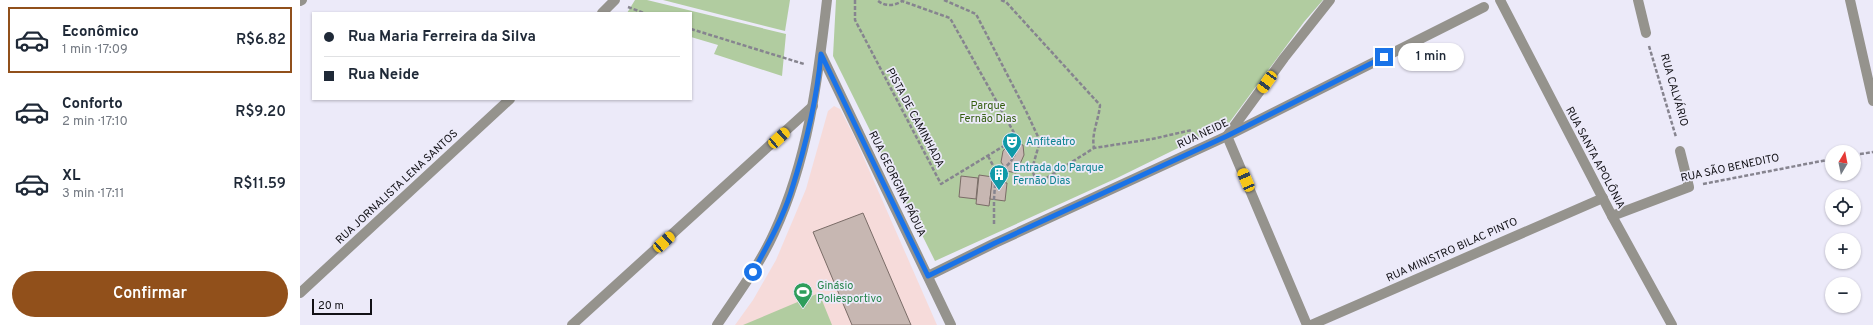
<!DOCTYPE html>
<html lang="pt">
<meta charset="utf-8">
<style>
:root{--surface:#fff;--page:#f2f2f3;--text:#1f2937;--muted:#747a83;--line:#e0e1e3;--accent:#91501b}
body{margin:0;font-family:Overpass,sans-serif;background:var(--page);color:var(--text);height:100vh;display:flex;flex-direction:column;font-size:15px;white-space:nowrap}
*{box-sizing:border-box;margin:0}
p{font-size:13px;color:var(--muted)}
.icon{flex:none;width:22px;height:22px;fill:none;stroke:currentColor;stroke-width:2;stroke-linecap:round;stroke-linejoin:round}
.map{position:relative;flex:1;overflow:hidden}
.side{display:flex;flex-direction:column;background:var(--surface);width:300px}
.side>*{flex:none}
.banner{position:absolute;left:12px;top:12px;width:380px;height:88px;border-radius:0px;box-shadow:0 1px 3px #0004;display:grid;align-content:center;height:88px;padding:0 12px;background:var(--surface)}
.needle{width:26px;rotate:10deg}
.buttons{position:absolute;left:1525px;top:145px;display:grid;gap:8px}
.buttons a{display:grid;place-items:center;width:36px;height:36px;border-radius:50%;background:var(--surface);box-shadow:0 1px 3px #0004;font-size:20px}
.scale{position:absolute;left:12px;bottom:10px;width:60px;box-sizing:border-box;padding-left:4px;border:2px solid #121116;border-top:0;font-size:11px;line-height:14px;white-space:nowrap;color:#121116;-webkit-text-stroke:3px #eceaf9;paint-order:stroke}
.end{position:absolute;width:18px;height:18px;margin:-9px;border:5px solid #1a73e8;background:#fff;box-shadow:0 0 0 2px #fff}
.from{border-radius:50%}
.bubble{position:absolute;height:28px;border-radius:14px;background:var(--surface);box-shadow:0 1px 3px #0004;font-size:13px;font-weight:600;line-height:28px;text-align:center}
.car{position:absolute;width:12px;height:24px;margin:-12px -6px;border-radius:5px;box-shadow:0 0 3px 1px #0007;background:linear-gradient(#f5c518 24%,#345 0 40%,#f5c518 0 76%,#345 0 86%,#f5c518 0)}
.banner b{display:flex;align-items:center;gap:14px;height:38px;font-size:15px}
.banner b+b{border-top:1px solid var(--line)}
.banner i{width:10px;height:10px;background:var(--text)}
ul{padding:7px 0 0;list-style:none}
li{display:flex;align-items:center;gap:12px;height:66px;margin:0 8px 6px;padding:0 4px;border:2px solid transparent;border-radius:0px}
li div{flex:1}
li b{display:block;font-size:15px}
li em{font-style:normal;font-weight:600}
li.on{border-color:var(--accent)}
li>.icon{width:36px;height:36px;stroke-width:1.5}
.action{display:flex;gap:8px;margin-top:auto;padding:8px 12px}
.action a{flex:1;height:46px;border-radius:24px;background:var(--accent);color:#fff;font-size:16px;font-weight:600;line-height:46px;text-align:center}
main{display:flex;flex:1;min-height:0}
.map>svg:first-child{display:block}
.education{fill:#f6dbda}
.green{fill:#b1cca0}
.building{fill:#c7b7b2;stroke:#7a6c67}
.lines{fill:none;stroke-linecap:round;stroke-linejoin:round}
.path{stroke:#86848f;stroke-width:2.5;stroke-dasharray:4 2;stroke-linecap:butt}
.minor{stroke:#95938d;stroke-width:10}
.route{stroke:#1a73e8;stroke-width:5}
.labels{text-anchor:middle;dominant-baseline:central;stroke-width:3.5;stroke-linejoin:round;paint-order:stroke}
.street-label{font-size:11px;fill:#121116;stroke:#eceaf9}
.park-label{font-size:11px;fill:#355e10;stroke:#eceaf9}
.culture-label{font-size:11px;fill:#0d838f;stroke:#eceaf9;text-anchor:start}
.leisure-label{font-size:11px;fill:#27864d;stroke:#eceaf9;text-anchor:start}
</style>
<main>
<section class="side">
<ul>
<li class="on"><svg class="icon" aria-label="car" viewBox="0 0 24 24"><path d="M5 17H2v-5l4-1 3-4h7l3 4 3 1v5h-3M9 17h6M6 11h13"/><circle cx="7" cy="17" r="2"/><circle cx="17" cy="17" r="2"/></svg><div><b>Econômico</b><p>1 min · 17:09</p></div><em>R$6.82</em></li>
<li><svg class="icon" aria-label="car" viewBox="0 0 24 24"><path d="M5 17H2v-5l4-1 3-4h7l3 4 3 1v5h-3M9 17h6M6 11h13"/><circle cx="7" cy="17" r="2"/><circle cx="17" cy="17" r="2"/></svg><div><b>Conforto</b><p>2 min · 17:10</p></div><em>R$9.20</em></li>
<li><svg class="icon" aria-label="car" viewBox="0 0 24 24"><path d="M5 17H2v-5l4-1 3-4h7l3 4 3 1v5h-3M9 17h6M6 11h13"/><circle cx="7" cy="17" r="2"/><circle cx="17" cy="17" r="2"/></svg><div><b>XL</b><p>3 min · 17:11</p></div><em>R$11.59</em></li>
</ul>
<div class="action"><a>Confirmar</a></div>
</section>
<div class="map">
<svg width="1573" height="325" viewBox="0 0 1573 325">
<rect width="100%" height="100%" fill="#eceaf9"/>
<polygon class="education" points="534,106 540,109 555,138 637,325 435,325 453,300 476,260 506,189 528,111"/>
<g class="green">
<polygon points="335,0 347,0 486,34 482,76 414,54 418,45 391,37 391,13 327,13"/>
<polygon points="363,0 490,0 485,31"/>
<polygon points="536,0 1023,0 1004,22 929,123 817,178 635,261 533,56"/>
<polygon points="519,293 532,325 443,325"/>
</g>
<g class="building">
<polygon points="715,143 723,145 724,155 716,173 707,171 701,162 703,151 708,145"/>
<polygon points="679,175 693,177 689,206 676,204"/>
<polygon points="661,176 678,178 676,199 659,197"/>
<polygon points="692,181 707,183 705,201 690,199"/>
<polygon points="563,213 611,325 552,325 513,232"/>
</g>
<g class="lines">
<g class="path">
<path d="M555,0V20L641,184L717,138L650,18L602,1C594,6 585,7 577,0"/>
<polyline points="644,0 676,14 726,111 740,141 732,169 737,184 794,148 852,139 892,130"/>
<path d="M701,0L706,2L800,105C799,119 791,134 794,148"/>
<polyline points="328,7 344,13"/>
<polyline points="391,29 504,64"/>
<polyline points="1349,46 1376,137"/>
<polyline points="1554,155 1573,152"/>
<polyline points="688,156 696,171 694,199 694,226"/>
<path d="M696,171C711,167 717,155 717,139"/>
<polyline points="1403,184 1532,159"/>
</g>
<g class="minor">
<polyline points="1200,0 1312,216 1372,325"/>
<polyline points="1338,0 1346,33"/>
<polyline points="1550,0 1573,101"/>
<polyline points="0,1 2,0"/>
<polyline points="302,13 315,0"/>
<polyline points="521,54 651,325"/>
<polyline points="1312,216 1389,187 1380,151"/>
<polyline points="628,276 695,243 927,136 1184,7"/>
<polyline points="0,293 210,99"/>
<polyline points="272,325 513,106"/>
<path d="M417,325C437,295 459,266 474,233C508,160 518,79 527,0"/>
<polyline points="1007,325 927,136 984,58 1030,0"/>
<polyline points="1011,325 1303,198"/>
</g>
</g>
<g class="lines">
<path class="route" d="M453,272C467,246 482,220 491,192C505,148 517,100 521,54L628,276L695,243L927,136L1084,57"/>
</g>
<defs>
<g id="theatre-pin" transform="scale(1)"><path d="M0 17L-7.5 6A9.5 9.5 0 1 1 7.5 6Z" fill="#0f9aa8" stroke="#eceaf9"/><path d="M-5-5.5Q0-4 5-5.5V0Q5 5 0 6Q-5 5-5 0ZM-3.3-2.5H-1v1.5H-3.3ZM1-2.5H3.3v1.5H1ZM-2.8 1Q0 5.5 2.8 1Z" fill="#fff"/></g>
<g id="building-pin" transform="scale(1)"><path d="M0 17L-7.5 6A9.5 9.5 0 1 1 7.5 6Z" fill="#0f9aa8" stroke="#eceaf9"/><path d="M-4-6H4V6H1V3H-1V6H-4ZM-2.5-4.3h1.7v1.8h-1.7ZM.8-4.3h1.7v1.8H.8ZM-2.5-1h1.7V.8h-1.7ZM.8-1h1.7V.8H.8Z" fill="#fff"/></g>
<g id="stadium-pin" transform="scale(1)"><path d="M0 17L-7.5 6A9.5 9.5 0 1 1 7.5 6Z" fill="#2e9e5b" stroke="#eceaf9"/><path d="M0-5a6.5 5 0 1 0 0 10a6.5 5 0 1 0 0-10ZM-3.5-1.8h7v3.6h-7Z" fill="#fff"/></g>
</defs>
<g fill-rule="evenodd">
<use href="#theatre-pin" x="712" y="142"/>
<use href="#building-pin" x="699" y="174"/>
<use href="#stadium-pin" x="503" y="292"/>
</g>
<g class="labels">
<g class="street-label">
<text transform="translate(1374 90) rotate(74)">RUA CALVÁRIO</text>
<text transform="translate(615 118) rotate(62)">PISTA DE CAMINHADA</text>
<text transform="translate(903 134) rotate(-25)">RUA NEIDE</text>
<text transform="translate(1295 158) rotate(62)">RUA SANTA APOLÔNIA</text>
<text transform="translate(1430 168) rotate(-12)">RUA SÃO BENEDITO</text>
<text transform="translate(597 184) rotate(64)">RUA GEORGINA PÁDUA</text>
<text transform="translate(97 187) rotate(-43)">RUA JORNALISTA LENA SANTOS</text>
<text transform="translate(1152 250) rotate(-24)">RUA MINISTRO BILAC PINTO</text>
</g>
<g class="park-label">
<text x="688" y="106">Parque<tspan x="688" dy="13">Fernão Dias</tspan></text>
</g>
<g class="culture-label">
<text x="726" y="142">Anfiteatro</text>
<text x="713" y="168">Entrada do Parque<tspan x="713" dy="13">Fernão Dias</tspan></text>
</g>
<g class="leisure-label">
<text x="517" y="286">Ginásio<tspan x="517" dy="13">Poliesportivo</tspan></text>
</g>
</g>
</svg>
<div class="buttons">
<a><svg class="needle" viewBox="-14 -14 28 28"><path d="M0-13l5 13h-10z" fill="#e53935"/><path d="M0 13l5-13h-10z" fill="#747a83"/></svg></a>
<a><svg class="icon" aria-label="locate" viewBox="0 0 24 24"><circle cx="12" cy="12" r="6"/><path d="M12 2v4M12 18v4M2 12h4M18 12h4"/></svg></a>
<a>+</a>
<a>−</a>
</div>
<div class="scale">20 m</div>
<i class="end from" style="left:453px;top:272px"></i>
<i class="end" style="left:1084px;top:57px"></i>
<div class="bubble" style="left:1098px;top:43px;width:66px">1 min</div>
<i class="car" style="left:967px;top:82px;rotate:216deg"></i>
<i class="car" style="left:479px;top:138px;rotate:48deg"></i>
<i class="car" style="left:946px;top:180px;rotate:337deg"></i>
<i class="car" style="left:364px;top:242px;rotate:48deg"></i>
<div class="banner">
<b><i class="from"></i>Rua Maria Ferreira da Silva</b>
<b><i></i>Rua Neide</b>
</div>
</div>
</main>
